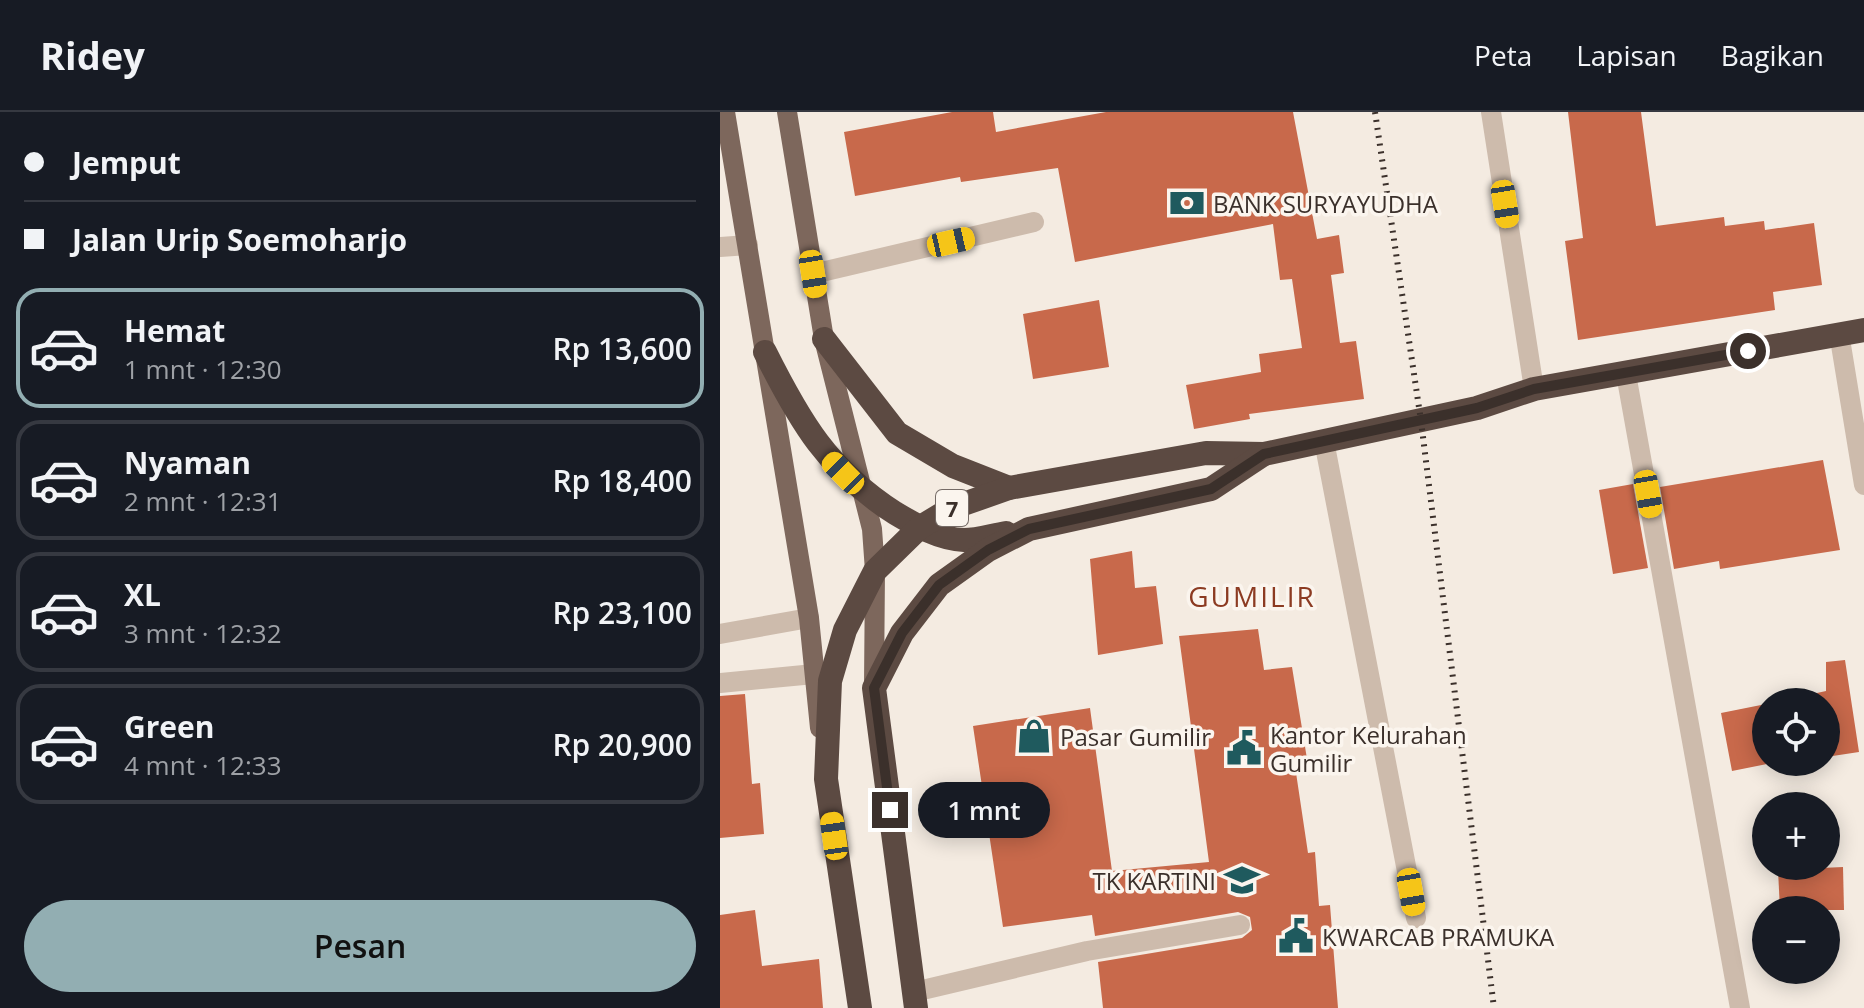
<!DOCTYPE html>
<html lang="id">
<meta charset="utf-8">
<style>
:root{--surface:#171b24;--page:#20242c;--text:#f1f3f6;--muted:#9ea1a6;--line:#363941;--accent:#92aeb2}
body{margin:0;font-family:"Open Sans",sans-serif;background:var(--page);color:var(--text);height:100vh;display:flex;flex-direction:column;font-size:30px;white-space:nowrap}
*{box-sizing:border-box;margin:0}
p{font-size:26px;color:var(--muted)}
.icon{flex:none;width:44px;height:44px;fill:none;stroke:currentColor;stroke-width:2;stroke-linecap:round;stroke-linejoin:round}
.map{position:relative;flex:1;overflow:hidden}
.details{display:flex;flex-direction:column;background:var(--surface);width:720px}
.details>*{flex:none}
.banner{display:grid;align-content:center;height:176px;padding:0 24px;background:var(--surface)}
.fabs{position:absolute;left:1032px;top:576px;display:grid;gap:16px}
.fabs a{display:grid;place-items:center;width:88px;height:88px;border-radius:50%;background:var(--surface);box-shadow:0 4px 20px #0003;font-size:40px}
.end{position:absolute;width:36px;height:36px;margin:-18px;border:10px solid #3b302b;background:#fff;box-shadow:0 0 0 4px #fff}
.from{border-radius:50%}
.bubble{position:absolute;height:56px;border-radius:28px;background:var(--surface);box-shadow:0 4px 20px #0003;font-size:26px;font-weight:600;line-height:56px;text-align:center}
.car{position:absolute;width:24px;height:48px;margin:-24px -12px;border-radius:10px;box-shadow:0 0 6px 2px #0007;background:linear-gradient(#f5c518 24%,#345 0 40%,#f5c518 0 76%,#345 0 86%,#f5c518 0)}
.banner b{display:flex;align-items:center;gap:28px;height:76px;font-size:30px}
.banner b+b{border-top:2px solid var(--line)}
.banner i{width:20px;height:20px;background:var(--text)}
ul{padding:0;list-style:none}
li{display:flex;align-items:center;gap:24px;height:120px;margin:0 16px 12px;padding:0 8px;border:4px solid var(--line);border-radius:24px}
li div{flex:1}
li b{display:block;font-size:30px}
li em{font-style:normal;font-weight:600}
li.current{border-color:var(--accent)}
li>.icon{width:72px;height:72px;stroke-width:1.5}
.button{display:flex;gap:16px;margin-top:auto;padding:16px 24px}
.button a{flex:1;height:92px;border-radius:48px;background:var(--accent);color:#111;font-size:32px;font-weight:600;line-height:92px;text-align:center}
header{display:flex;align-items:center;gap:48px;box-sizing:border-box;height:112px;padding:0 40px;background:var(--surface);border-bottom:2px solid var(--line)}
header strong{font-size:38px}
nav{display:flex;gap:44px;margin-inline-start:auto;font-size:28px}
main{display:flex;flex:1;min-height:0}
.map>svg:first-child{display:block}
.building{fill:#c8694b}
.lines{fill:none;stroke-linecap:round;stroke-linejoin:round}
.minor{stroke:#cdbbac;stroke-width:20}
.major{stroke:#7d675c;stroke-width:20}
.highway{stroke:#5c4a42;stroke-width:24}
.rail{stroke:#3b302b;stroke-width:6;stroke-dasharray:2 6;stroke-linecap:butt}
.route{stroke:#3b302b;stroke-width:10}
.labels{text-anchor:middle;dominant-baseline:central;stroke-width:7;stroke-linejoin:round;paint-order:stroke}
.shield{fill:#fbf5ee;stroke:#756b66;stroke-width:2}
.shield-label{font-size:22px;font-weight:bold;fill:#3b302b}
.poi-label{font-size:24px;fill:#3b302b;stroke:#fbf5ee;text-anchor:start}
.quarter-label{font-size:28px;letter-spacing:2px;fill:#8c3b22;stroke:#fbf5ee}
</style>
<header>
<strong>Ridey</strong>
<nav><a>Peta</a><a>Lapisan</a><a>Bagikan</a></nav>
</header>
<main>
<section class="details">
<div class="banner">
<b><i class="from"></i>Jemput</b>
<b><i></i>Jalan Urip Soemoharjo</b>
</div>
<ul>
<li class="current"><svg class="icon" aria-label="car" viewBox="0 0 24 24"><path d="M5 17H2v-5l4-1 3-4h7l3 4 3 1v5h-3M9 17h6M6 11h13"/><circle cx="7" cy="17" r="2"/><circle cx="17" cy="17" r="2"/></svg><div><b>Hemat</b><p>1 mnt · 12:30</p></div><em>Rp 13,600</em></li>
<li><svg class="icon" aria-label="car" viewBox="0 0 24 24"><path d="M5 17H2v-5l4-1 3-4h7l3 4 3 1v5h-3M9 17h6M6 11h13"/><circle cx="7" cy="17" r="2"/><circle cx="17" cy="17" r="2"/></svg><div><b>Nyaman</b><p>2 mnt · 12:31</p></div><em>Rp 18,400</em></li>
<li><svg class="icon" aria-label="car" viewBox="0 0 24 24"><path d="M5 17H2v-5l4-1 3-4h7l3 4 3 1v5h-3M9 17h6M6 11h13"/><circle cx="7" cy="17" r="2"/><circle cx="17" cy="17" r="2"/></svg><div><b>XL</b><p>3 mnt · 12:32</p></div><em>Rp 23,100</em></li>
<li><svg class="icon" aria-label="car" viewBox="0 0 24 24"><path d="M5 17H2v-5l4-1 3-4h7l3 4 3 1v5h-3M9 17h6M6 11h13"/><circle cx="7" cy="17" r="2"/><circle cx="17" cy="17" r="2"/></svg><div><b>Green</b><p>4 mnt · 12:33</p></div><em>Rp 20,900</em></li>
</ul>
<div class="button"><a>Pesan</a></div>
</section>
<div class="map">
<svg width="1144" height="896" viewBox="0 0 1144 896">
<rect width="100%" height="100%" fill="#f4ebe1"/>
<g class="building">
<polygon points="232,0 273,0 276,20 386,0 573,0 597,127 619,123 624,161 611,163 620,231 636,229 644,287 529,302 530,307 474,317 466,273 541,260 539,242 582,236 572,167 560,168 553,112 355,150 338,56 241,70 240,65 135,84 124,20"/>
<polygon points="848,0 921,0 936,114 1004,105 1005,114 1044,109 1045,118 1094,111 1102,173 1053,180 1055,198 858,228 845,129 863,126"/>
<polygon points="379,188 389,255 313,267 303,202"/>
<polygon points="1103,348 1120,438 1000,457 999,449 954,457 940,375"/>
<polygon points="913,372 928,456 893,462 879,378"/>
<polygon points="412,439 415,476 436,474 443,532 378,543 370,447"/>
<polygon points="538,517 544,558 572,555 588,653 575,654 588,741 595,740 599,794 610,793 618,896 383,896 378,850 522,826 532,818 530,805 518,800 375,824 372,803 283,815 253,614 370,596 392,759 489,750 459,524"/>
<polygon points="1125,548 1139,640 1106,645 1106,590 1056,590 1106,579 1106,550"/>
<polygon points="25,582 32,672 40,671 44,722 0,726 0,584"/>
<polygon points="1046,592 1046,650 1057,650 1012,659 1001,601"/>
<polygon points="1123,755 1124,798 1060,798 1058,758"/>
<polygon points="35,798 42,854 99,847 103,896 0,896 0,803"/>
</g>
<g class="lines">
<g class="minor">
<polyline points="771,0 814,277"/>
<polyline points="0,135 28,133"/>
<polyline points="93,162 314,110"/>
<polyline points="1119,221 1144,373"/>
<polyline points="906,262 1020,896"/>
<polyline points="604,329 696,806"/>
<polyline points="0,522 89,506"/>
<polyline points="0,571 94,562"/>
<polyline points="194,880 367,839 520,813"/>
</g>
<g class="major">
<polyline points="5,0 89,506 100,616"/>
<polyline points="67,0 104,227 152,417 155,459 154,572"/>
</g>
<g class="highway">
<polyline points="104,227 177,321 233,354 289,376"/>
<path d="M45,240C80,310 108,358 175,401C195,413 219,427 244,428C257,428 273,423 286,421"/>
<polyline points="140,896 106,667 110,569 125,518 155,459 199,416 232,396 289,376 486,341 544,342 757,296 814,277 1144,218"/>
<polyline points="196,896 154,576 182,521 219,473 268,438 309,417 491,377 544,342"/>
</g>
<polyline class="rail" points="655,0 701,309 774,896"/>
</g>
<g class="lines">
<polyline class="route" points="170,698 154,576 182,521 219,473 268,438 309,417 491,377 544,342 757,296 814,277 1028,239"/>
</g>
<defs>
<g id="bank-bare" transform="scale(2.76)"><path d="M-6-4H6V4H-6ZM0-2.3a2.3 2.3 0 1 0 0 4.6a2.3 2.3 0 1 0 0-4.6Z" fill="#1f5a5e" stroke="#fbf5ee" stroke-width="2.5" paint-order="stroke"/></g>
<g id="shop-bare" transform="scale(2.76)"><path d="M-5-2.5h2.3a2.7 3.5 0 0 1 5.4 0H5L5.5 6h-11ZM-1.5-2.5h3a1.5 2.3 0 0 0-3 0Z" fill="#1f5a5e" stroke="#fbf5ee" stroke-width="2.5" paint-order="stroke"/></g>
<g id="civic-bare" transform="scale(2.76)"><path d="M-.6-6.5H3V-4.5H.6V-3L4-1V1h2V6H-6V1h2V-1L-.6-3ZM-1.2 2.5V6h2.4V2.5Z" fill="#1f5a5e" stroke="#fbf5ee" stroke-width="2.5" paint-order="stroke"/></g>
<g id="school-bare" transform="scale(2.76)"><path d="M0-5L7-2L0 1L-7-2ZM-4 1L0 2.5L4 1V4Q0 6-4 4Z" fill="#1f5a5e" stroke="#fbf5ee" stroke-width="2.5" paint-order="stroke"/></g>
</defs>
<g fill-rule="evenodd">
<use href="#bank-bare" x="467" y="91"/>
<use href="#shop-bare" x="314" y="624"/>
<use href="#civic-bare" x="524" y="636"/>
<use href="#school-bare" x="522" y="768"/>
<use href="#civic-bare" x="576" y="824"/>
</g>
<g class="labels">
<rect class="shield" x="216" y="378" width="32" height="36" rx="6"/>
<g class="shield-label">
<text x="232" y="396">7</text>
</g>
<g class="poi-label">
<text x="493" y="91">BANK SURYAYUDHA</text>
<text x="550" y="622">Kantor Kelurahan<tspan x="550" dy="28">Gumilir</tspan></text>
<text x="340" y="624">Pasar Gumilir</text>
<text x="496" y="768" text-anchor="end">TK KARTINI</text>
<text x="602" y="824">KWARCAB PRAMUKA</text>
</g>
<g class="quarter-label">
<text x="532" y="484">GUMILIR</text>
</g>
</g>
</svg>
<div class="fabs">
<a><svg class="icon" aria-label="locate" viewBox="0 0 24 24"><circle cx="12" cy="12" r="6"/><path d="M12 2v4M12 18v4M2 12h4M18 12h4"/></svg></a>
<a>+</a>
<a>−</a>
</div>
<i class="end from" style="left:1028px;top:239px"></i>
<i class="end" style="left:170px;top:698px"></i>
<div class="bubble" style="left:198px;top:670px;width:132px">1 mnt</div>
<i class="car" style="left:785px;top:92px;rotate:171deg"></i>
<i class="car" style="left:231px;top:130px;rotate:77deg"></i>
<i class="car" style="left:93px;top:162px;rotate:171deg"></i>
<i class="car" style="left:123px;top:361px;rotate:315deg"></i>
<i class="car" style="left:928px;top:382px;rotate:170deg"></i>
<i class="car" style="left:114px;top:724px;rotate:352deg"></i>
<i class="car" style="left:691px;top:780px;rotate:170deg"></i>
</div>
</main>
